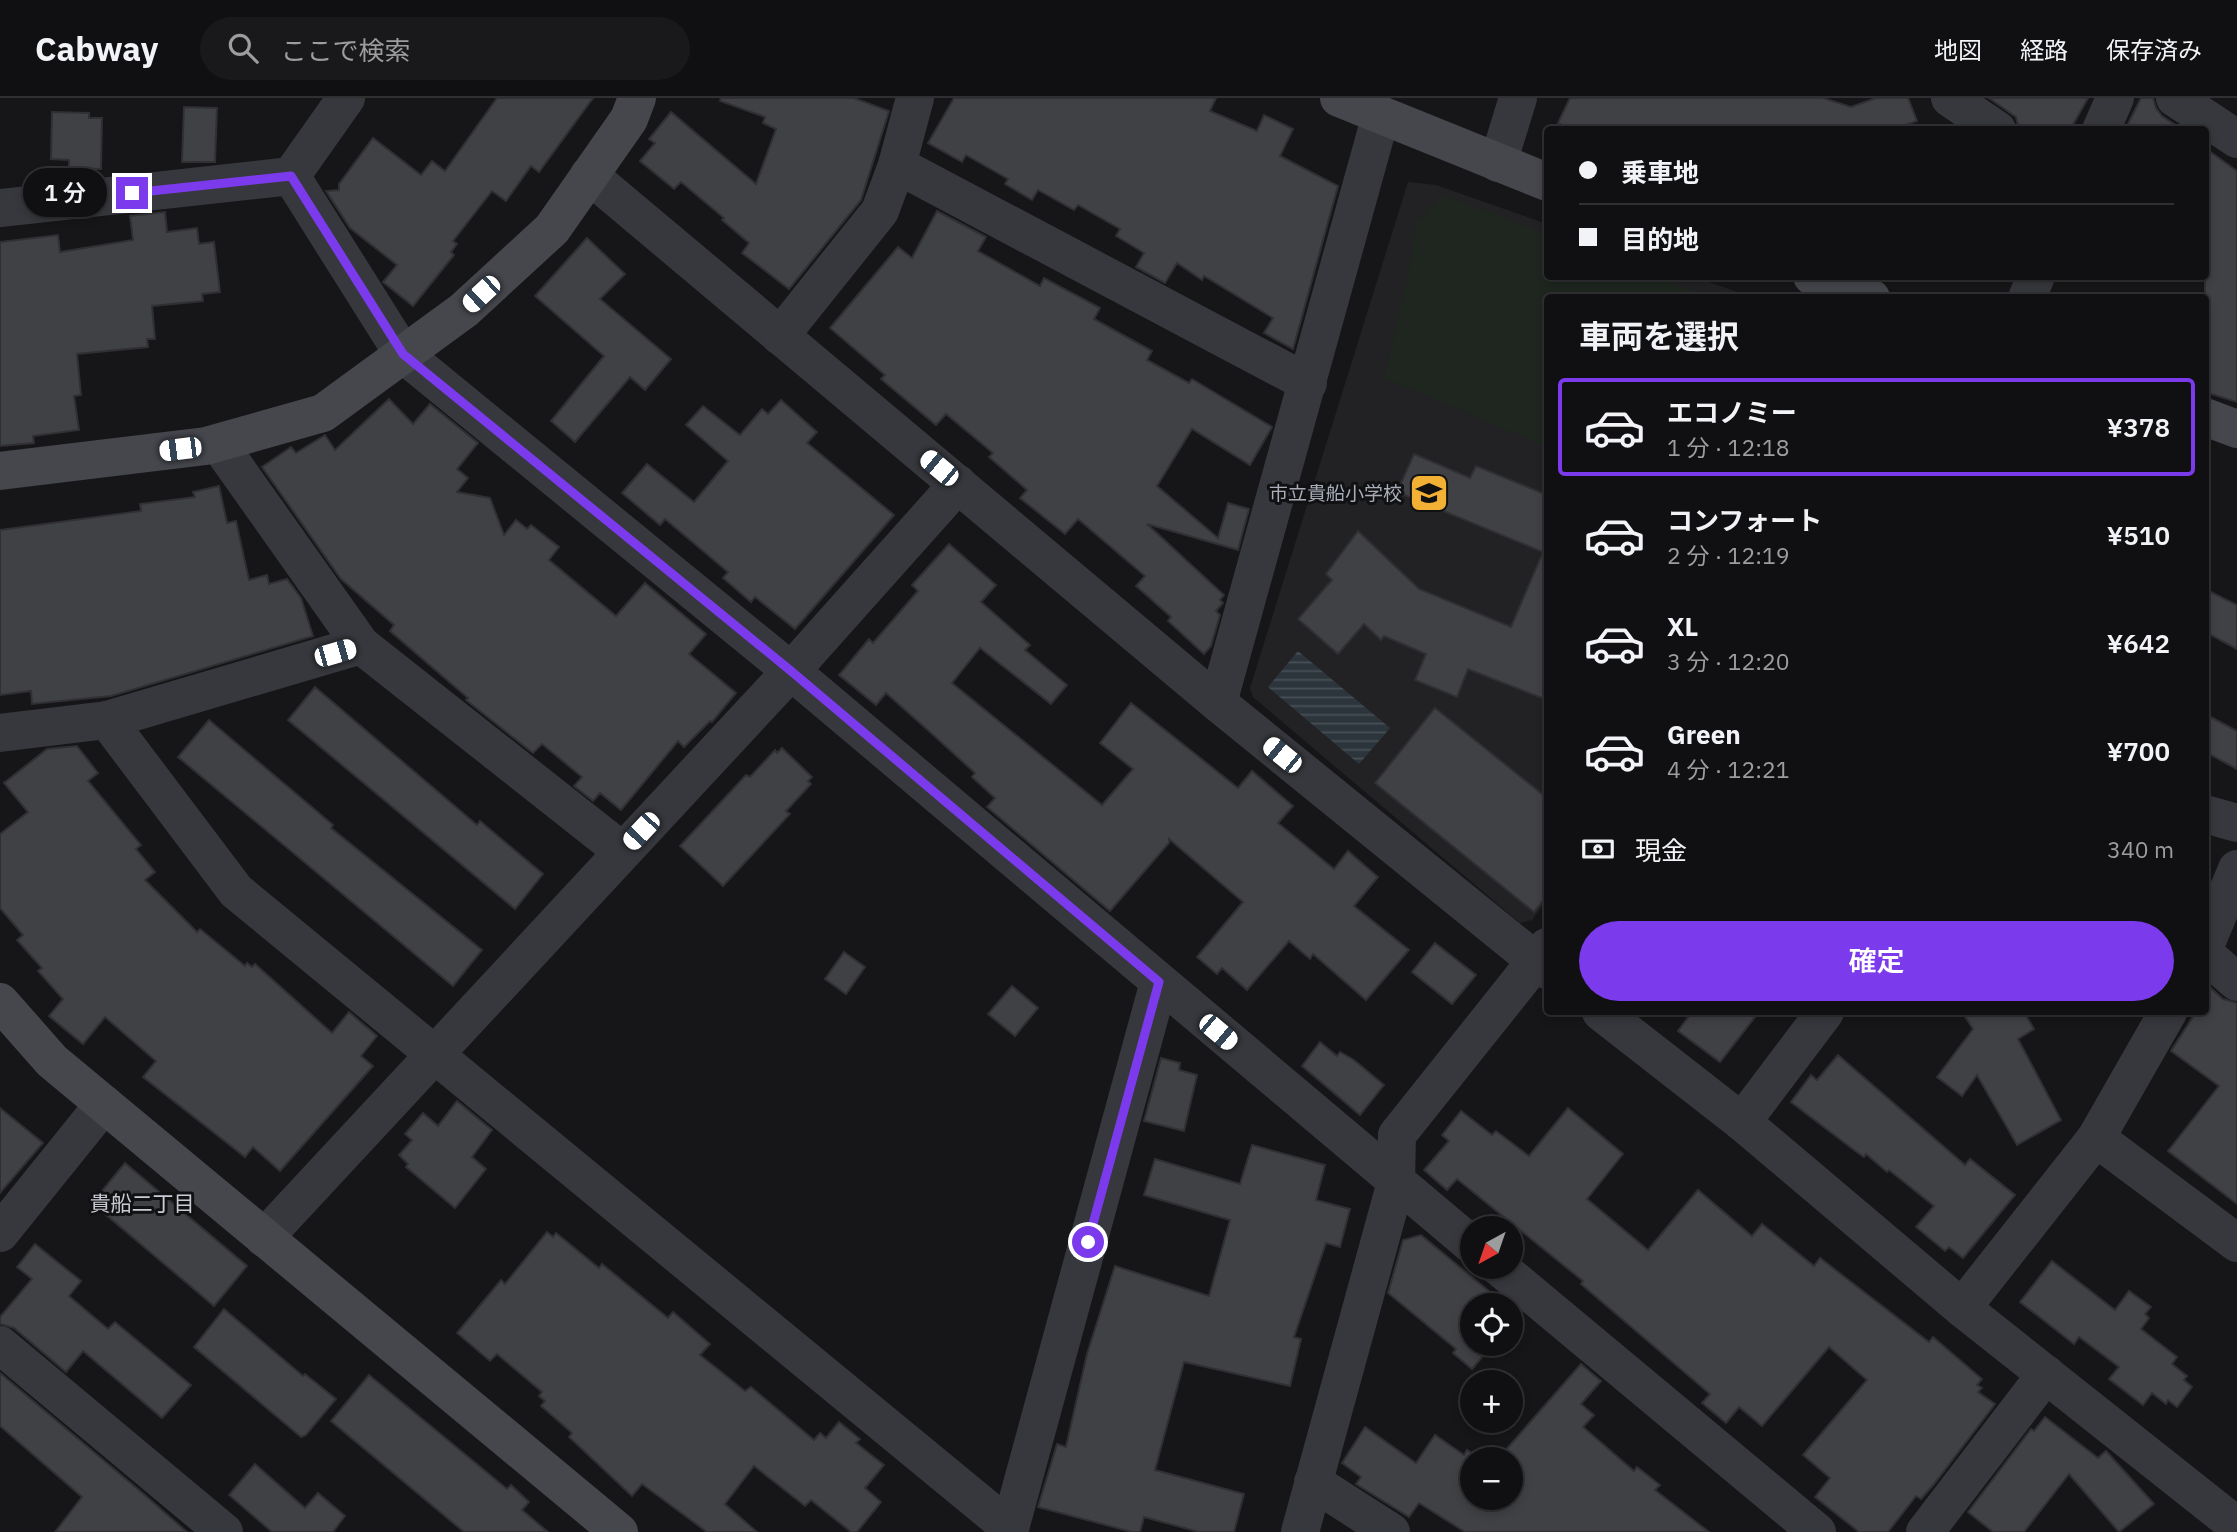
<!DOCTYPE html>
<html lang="ja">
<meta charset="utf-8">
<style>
:root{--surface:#101012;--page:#19191b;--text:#f1f3f6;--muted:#9c9d9f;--line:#303032;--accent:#7c3aed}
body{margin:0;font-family:"IBM Plex Sans","Noto Sans JP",sans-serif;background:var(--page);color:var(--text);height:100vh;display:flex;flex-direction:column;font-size:26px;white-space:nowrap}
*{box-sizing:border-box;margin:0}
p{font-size:23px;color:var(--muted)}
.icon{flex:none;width:38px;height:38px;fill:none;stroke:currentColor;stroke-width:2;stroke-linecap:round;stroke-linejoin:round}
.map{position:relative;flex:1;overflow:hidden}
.panel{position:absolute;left:1544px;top:196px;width:665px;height:721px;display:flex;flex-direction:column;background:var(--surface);border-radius:7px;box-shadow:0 4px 10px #0003,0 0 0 2px var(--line)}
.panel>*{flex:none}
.guide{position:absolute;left:1544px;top:28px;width:665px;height:154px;border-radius:7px;box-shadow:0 4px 10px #0003,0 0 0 2px var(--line);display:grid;align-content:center;height:154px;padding:0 35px;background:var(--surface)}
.needle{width:46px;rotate:220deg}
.tools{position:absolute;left:1460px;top:1118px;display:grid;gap:14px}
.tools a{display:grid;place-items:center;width:63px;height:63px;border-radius:50%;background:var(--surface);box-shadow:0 4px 10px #0003,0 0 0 2px var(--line);font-size:35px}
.end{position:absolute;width:32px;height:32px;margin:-16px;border:9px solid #7c3aed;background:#fff;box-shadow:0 0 0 4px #fff}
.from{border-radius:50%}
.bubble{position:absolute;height:49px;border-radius:24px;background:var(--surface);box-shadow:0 4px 10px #0003,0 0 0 2px var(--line);font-size:23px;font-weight:600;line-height:49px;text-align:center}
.car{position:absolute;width:21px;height:42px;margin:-21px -10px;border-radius:9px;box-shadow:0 0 5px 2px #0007;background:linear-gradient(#fff 24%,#345 0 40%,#fff 0 76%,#345 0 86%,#fff 0)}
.guide b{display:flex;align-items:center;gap:24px;height:66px;font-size:26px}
.guide b+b{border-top:2px solid var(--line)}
.guide i{width:18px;height:18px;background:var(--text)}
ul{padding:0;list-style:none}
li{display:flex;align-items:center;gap:21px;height:98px;margin:0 14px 10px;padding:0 21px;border:4px solid transparent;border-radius:7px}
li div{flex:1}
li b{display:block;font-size:26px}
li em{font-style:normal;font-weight:600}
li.current{border-color:var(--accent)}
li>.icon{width:63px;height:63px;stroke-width:1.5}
h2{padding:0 35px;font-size:32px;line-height:84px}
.pay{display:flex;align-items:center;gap:18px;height:77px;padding:0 35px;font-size:26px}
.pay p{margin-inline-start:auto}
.button{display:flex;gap:14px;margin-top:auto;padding:14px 35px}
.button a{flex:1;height:80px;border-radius:42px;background:var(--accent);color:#fff;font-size:28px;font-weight:600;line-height:80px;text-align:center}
header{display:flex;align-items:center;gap:42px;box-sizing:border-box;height:98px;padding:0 35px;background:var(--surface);border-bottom:2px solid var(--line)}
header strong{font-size:33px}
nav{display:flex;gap:38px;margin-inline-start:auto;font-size:24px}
.search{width:490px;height:63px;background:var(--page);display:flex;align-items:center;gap:18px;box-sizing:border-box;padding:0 24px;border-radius:38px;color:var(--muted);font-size:26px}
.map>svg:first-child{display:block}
.built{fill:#222225}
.garden{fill:#1e261f}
.water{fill:url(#water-rules)}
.building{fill:#404145;stroke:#303034;stroke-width:2}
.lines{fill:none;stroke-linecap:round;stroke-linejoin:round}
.street{stroke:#37383d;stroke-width:38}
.secondary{stroke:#45474d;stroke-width:38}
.route{stroke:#7c3aed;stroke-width:9}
.labels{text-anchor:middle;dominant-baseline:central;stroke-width:6;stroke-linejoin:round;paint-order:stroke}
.poi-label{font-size:19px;fill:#a8adb8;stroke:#111113;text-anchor:end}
.neighbourhood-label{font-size:21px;fill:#c9ccd4;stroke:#111113}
</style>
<header>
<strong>Cabway</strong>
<div class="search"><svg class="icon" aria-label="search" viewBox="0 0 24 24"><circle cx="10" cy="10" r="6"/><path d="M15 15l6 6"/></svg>ここで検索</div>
<nav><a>地図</a><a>経路</a><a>保存済み</a></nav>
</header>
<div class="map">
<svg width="2237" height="1434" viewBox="0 0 2237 1434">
<defs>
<pattern id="water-rules" width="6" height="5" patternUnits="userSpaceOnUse" patternTransform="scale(1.75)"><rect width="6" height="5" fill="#2c353c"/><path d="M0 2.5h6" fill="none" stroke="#485056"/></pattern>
</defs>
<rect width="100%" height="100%" fill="#161618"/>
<polygon class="built" points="1408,84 1436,87 1547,126 1547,178 1694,179 1752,199 1547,200 1547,802 1532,822 1520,825 1253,599 1250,590"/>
<polygon class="garden" points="1444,97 1547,136 1547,178 1656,179 1710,199 1547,200 1547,349 1384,280 1409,173 1416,124"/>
<polygon class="water" points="1298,553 1390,630 1359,666 1268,589"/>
<g class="building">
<polygon points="497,0 593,0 539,74 531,68 506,103 492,93 453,143 457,146 451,154 454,157 413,208 383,184 397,167 350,130 326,93 339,92 339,86 373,40 421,77 432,63 445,73"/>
<polygon points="721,0 854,0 889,13 861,102 789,191 742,155 749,145 722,122 724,120 681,84 674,91 640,63 655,45 649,41 671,14 756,86 776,31 763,25 765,19 720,3"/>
<polygon points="954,0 1216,0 1210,13 1257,33 1264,17 1293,31 1280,58 1338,88 1293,251 1264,235 1273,220 1204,178 1202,182 1177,165 1165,185 1136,169 1144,155 1116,138 1120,131 1078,107 1074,112 1038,92 1032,102 1005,86 1008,81 966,57 962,64 928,45"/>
<polygon points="1570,0 1823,0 1851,9 1876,0 1908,0 1917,23 1906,27 1905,32 1573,32 1558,25"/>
<polygon points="1989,0 2088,0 2070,32 2019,32 2016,19"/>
<polygon points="2141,0 2153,0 2156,10 2162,18 2183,32 2125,32"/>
<polygon points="184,9 217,10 215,64 182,64"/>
<polygon points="52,14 89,15 89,20 102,20 101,71 69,70 69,62 51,61"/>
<polygon points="2205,50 2237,73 2237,304 2205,294"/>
<polygon points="937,113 986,139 978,153 1040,188 1044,180 1100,210 1094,221 1152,253 1147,262 1189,285 1192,281 1272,329 1250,367 1192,331 1157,388 1218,440 1228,405 1249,411 1238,452 1147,426 1224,497 1220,502 1223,505 1216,513 1220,517 1211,548 1204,556 1168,523 1171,519 1136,488 1145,478 1078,421 1065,436 1020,400 1027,392 989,359 993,355 946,316 936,327 881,281 885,277 830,230 898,149 912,160"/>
<polygon points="165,114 167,134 197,130 199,146 214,144 220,194 202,196 203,203 152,208 155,241 147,241 148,249 77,256 81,297 74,298 79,332 33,338 34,345 0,348 0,144 58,137 60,154 133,142 130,118"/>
<polygon points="587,140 625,176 600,201 671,261 645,292 630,279 575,344 551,323 604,258 535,198"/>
<polygon points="389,301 413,326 430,306 478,345 457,371 468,380 457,394 490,400 504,437 516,422 527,431 531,427 559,449 549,462 616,518 645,485 706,536 689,556 736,595 712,624 710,623 684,649 678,643 621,712 600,695 593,703 574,688 582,679 542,646 533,655 466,602 468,600 390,533 394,527 341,481 262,369 291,349 296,355 325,337 335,352"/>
<polygon points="781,302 817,334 807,345 894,417 795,531 755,499 751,504 723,480 728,474 665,421 660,427 622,395 647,366 694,404 728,363 686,327 703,308 740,337 762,311 768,316"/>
<polygon points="1414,356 1470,380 1476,368 1547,397 1547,602 1468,571 1457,599 1415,582 1426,556 1384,538 1381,542 1364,526 1338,556 1298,521 1332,482 1326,476 1358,433 1419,491 1511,529 1543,454 1397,394"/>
<polygon points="219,388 227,425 236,423 249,482 267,477 269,486 287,481 301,500 313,538 111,598 32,606 31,593 0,597 0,432 141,413 140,406 195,399 193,394"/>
<polygon points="949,446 996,487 981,504 1030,547 1025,552 1067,587 1051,606 980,550 952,585 1102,707 1133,671 1100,645 1131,605 1238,690 1252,673 1293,708 1278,725 1334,771 1348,753 1378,779 1354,808 1409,852 1366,902 1313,856 1310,861 1289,843 1247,892 1222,870 1217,876 1197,859 1243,804 1169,741 1169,745 1110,813 987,709 995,700 972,679 975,675 930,634 886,595 876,607 839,577 869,541 873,545 918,493 912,487"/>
<polygon points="2205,491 2237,507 2237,551 2205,534"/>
<polygon points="315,589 477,727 480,723 543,776 515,811 288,622"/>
<polygon points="1435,610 1547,700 1547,798 1534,814 1375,685"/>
<polygon points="2205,616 2237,633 2237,671 2205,654"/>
<polygon points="209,622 333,727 331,730 482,852 453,888 178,659"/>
<polygon points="77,648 98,675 88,683 141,747 136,751 155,774 145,782 197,834 200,831 245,868 247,865 252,869 255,866 332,935 349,914 377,938 361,958 373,968 280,1073 253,1049 245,1059 143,979 156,963 105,919 83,946 49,918 63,901 38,873 42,870 17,842 23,837 0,810 0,736 28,714 4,685 47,651"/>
<polygon points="782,650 812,679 808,683 811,686 786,713 790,716 723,788 680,748 746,677 750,679 775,652 777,655"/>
<polygon points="1435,845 1476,877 1452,906 1412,874"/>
<polygon points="844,854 865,869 846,896 825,881"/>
<polygon points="2205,885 2223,901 2237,905 2237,1106 2168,1053 2219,988 2171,953 2196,914 2205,914"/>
<polygon points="1012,888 1038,910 1015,938 988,916"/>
<polygon points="1692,914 1759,914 1720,964 1678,933"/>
<polygon points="1962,914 2024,914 2034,931 2018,941 2061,1022 2017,1047 1977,977 1962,998 1937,979 1973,931"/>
<polygon points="1320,944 1337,958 1340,954 1354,962 1384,987 1360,1017 1302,968"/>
<polygon points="1838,957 1965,1067 1970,1061 2015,1097 1963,1160 1949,1149 1945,1153 1916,1129 1934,1108 1889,1072 1887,1074 1866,1056 1864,1059 1854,1052 1791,1004 1811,977 1817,982"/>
<polygon points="1161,960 1180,965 1179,972 1197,977 1184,1033 1144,1023"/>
<polygon points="457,1003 492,1032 472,1059 486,1071 455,1110 406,1069 408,1066 399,1057 412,1042 405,1036 423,1015 438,1028"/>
<polygon points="0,1010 43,1045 0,1095"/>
<polygon points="1568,1010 1623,1056 1587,1101 1648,1152 1698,1092 1752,1138 1762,1126 1814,1168 1820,1160 1929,1244 1933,1239 1982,1281 1977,1287 1982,1290 1978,1294 1995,1306 1934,1386 1921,1401 1916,1398 1888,1434 1859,1434 1815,1399 1830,1380 1803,1357 1867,1282 1829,1249 1762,1328 1739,1309 1726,1325 1702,1305 1710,1296 1581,1186 1583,1183 1457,1081 1447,1092 1424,1072 1449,1043 1442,1037 1461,1013 1492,1037 1496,1033 1529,1058"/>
<polygon points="1252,1047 1325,1067 1316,1102 1350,1111 1340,1149 1326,1145 1294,1239 1301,1241 1290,1288 1184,1264 1155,1372 1244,1396 1234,1434 1199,1434 1144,1419 1140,1434 1132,1434 1038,1409 1057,1346 1066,1349 1087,1256 1115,1168 1209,1198 1230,1122 1144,1097 1155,1061 1240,1086"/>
<polygon points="125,1065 247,1168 214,1208 92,1105"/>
<polygon points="547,1134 553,1139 556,1135 599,1170 602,1166 668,1220 673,1214 710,1246 700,1257 745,1293 751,1289 814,1342 820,1335 826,1340 839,1324 860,1341 856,1345 884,1367 865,1390 881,1404 857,1434 851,1434 811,1402 805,1408 754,1368 725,1406 757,1434 707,1434 642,1386 632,1398 569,1339 572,1335 541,1308 545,1303 539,1298 542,1294 497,1256 490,1263 457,1235 501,1182 505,1186"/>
<polygon points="1421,1137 1507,1208 1472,1208 1472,1246 1493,1246 1472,1271 1453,1255 1456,1251 1388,1195 1403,1142"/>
<polygon points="35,1146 81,1183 69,1198 108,1231 115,1224 191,1287 162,1320 83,1253 66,1274 14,1230 0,1226 0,1219 32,1181 17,1169"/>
<polygon points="2052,1163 2115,1212 2129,1193 2151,1209 2145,1216 2149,1220 2141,1231 2177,1259 2172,1266 2187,1278 2184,1282 2192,1289 2177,1309 2168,1302 2166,1306 2152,1295 2143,1307 2109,1281 2119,1269 2079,1239 2074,1246 2020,1204"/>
<polygon points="224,1211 303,1278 305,1276 336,1301 306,1337 301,1339 194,1249"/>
<polygon points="1581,1266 1601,1283 1581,1306 1594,1317 1583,1329 1634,1373 1637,1369 1660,1387 1655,1392 1709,1434 1465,1434 1419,1405 1409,1419 1356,1386 1361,1379 1342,1365 1365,1329 1416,1365 1435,1337 1464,1357 1467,1352 1482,1362 1472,1362 1472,1400 1510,1400 1510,1362 1497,1362"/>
<polygon points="0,1275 146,1398 187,1434 55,1434 82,1399 0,1328"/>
<polygon points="369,1277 507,1391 511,1387 529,1404 522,1412 548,1434 464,1434 331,1323"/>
<polygon points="2045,1319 2098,1360 2106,1353 2154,1406 2119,1434 2069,1376 2024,1434 1993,1434 1968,1414 2031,1331 2034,1333"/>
<polygon points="255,1366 305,1410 318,1395 345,1418 333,1434 272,1434 229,1397"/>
</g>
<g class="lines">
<g class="street">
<polyline points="1950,0 1997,32"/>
<polyline points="2175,0 2237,41"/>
<polyline points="2101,32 2115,0"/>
<polyline points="1498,65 1518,0"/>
<polyline points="897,67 1308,285"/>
<polyline points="589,77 1218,605 1547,872"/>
<polyline points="291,78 403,256 791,573 1472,1147"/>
<polyline points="0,110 291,78 346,0"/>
<polyline points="2027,200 2036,178"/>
<polyline points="780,238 880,113 897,67 915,0"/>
<polyline points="218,345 361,547 622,753"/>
<polyline points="1218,605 1381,17"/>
<polyline points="107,622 236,793 1010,1430"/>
<polyline points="0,635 107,622 361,547"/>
<polyline points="2205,716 2237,725"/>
<polyline points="2205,848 2237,771"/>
<polyline points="2205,856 2237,884"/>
<polyline points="1601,914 1742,1024 1962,1210 2237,1428"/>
<polyline points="1742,1024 1825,914"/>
<polyline points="2096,1040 2237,1145"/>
<polyline points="0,1135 104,1006"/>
<polyline points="264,1140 791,573 958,386"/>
<polyline points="1499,1169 1817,1434"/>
<polyline points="1962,1210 2096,1040 2168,914"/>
<polyline points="0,1247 224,1434"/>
<polyline points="1313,1384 1391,1434"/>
<polyline points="1009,1434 1159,884"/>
<polyline points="1300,1434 1396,1084 1397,1037 1547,849"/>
<polyline points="1925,1434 2046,1276"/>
</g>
<g class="secondary">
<polyline points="1339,0 1547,84"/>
<polyline points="1812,178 1871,200"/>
<polyline points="2205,319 2237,331"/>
<polyline points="0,373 206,348 323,315 464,212 552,131 629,21 637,0"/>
<polyline points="0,904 52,963 619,1434"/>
</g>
</g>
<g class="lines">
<polyline class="route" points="132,95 291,78 403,256 791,573 1159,884 1088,1144"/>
</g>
<defs>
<g id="school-square" transform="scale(2.0125)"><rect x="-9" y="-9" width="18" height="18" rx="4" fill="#f2b134" stroke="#111113"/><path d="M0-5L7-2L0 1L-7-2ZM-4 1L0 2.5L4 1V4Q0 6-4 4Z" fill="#111"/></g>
</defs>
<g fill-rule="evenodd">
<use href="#school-square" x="1429" y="395"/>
</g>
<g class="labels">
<g class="poi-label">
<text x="1402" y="395">市立貴船小学校</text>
</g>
<g class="neighbourhood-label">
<text x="142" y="1105">貴船二丁目</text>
</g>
</g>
</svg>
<div class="tools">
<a><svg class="needle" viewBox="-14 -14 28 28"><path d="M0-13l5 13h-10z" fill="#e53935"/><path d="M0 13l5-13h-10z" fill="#9c9d9f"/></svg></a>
<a><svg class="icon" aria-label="locate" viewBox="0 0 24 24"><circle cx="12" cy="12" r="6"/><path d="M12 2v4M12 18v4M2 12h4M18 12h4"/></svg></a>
<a>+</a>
<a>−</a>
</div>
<i class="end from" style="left:1088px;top:1144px"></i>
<i class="end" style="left:132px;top:95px"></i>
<div class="bubble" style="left:23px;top:70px;width:84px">1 分</div>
<i class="car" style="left:481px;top:196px;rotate:227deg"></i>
<i class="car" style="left:180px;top:351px;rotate:263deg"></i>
<i class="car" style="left:939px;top:370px;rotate:310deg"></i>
<i class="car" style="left:335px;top:555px;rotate:74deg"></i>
<i class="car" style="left:1282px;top:657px;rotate:309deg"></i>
<i class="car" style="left:641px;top:733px;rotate:223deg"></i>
<i class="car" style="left:1218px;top:934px;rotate:130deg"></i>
<div class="guide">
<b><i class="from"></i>乗車地</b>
<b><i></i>目的地</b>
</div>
<section class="panel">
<h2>車両を選択</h2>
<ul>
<li class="current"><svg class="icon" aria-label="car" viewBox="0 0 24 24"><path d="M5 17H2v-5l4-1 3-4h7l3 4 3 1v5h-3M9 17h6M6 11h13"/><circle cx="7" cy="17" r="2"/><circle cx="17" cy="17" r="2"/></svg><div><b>エコノミー</b><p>1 分 · 12:18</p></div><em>¥378</em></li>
<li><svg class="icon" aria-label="car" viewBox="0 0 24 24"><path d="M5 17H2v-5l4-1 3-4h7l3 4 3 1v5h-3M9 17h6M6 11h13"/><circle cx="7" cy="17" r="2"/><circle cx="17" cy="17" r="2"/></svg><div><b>コンフォート</b><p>2 分 · 12:19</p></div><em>¥510</em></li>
<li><svg class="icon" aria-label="car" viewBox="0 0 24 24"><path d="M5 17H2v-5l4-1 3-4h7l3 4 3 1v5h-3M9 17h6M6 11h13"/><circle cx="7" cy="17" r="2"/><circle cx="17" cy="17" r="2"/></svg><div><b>XL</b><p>3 分 · 12:20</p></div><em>¥642</em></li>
<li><svg class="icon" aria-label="car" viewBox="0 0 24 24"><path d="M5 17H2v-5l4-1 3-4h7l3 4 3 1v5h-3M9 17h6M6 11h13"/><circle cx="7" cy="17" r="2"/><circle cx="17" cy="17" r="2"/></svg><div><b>Green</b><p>4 分 · 12:21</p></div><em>¥700</em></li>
</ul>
<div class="pay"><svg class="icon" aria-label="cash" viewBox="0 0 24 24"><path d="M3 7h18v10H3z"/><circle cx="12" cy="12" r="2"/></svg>現金<p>340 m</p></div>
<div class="button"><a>確定</a></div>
</section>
</div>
